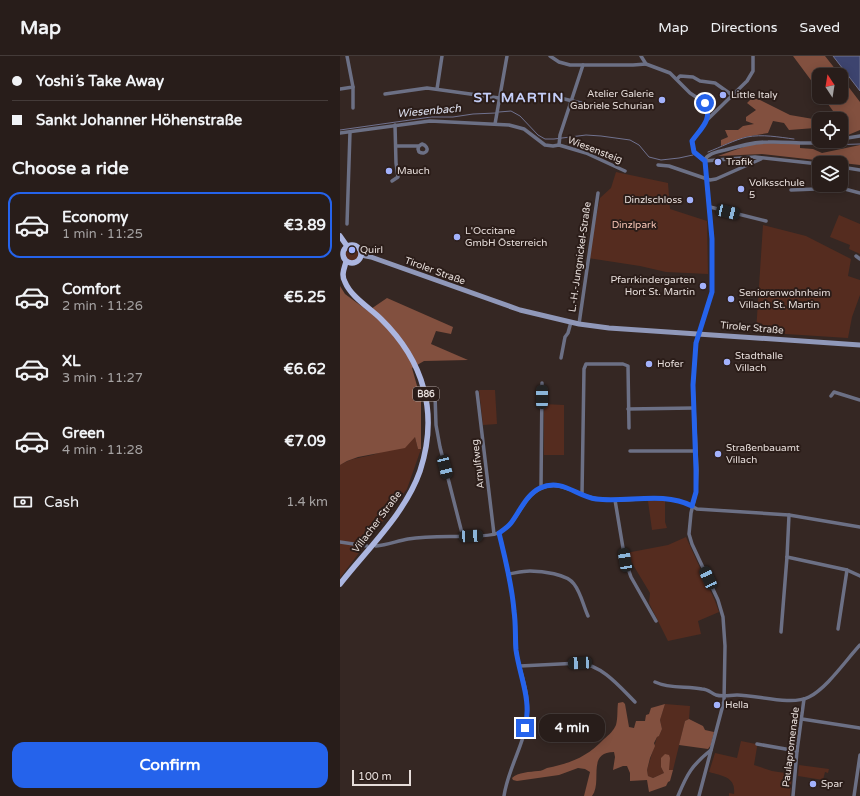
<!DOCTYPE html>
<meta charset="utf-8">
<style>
:root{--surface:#281d1a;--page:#302623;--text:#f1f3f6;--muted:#a5a2a2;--line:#443b39;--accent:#2563eb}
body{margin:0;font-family:"Varela Round",sans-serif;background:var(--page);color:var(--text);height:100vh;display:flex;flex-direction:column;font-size:15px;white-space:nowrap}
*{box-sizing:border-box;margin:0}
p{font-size:13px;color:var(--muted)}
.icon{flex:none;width:22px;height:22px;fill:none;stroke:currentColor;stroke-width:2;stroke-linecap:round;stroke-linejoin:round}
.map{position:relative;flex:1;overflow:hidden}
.details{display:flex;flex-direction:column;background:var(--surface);width:340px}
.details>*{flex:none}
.hud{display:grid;align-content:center;height:88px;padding:0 12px;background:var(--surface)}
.needle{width:26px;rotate:348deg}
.fabs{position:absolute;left:472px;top:12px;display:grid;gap:8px}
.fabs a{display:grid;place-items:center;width:36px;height:36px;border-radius:8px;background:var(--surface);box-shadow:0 2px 10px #0003,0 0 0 1px var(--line);font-size:20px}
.scale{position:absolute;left:12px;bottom:10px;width:59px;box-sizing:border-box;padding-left:4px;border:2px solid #e6ddda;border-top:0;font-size:11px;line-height:14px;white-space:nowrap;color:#e6ddda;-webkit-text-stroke:3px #2b1d19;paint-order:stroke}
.end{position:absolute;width:18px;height:18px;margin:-9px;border:5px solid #2563eb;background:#fff;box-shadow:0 0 0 2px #fff}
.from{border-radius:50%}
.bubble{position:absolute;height:28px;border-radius:12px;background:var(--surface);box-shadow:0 2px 10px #0003,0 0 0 1px var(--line);font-size:13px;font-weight:700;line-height:28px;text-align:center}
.car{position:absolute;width:12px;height:24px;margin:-12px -6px;border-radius:5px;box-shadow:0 0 3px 1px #0007;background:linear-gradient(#222 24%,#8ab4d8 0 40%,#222 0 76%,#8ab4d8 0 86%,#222 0)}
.hud b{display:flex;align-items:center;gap:14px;height:38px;font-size:15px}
.hud b+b{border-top:1px solid var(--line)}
.hud i{width:10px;height:10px;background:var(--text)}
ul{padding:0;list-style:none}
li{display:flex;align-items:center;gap:12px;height:66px;margin:0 8px 6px;padding:0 4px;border:2px solid transparent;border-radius:12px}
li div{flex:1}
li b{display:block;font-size:15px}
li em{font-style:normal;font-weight:700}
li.current{border-color:var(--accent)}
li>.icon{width:36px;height:36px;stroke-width:1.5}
h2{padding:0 12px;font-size:18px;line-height:48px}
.pay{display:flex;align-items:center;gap:10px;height:44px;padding:0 12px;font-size:15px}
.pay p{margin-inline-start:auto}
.primary-button{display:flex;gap:8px;margin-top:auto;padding:8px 12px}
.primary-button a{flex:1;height:46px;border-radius:12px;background:var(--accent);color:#fff;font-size:16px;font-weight:700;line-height:46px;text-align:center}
header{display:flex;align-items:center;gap:24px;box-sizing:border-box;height:56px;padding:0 20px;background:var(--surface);border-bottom:1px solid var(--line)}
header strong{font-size:19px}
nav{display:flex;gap:22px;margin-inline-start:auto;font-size:14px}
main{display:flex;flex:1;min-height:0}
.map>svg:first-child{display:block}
.green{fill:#552c1f}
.forest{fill:#82503f}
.water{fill:#3d446f;stroke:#70728f}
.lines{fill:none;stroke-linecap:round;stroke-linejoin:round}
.stream{stroke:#70728f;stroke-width:1}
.minor{stroke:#6c7085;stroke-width:3.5}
.secondary{stroke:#9098b9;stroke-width:5}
.primary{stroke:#acb6e0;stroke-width:5.5}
.route{stroke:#2563eb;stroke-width:5}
.poi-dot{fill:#a3b2fc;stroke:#2b1d19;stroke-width:1.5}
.labels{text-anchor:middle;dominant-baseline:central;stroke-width:4;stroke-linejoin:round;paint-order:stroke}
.shield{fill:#2b1d19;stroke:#aea3a0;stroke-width:1}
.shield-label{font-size:9px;font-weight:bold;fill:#e6ddda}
.poi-label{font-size:10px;fill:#e6ddda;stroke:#2b1d19;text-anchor:start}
.street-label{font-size:10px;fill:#e6ddda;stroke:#2b1d19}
.park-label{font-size:10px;fill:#f6c4b4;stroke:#2b1d19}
.water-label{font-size:11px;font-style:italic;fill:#dfe2f1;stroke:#2b1d19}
.district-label{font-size:14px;font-weight:bold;letter-spacing:1px;fill:#c4cef8;stroke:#2b1d19}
</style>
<header>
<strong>Map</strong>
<nav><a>Map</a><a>Directions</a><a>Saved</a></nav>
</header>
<main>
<section class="details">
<div class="hud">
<b><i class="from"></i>Yoshi´s Take Away</b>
<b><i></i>Sankt Johanner Höhenstraße</b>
</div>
<h2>Choose a ride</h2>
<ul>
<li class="current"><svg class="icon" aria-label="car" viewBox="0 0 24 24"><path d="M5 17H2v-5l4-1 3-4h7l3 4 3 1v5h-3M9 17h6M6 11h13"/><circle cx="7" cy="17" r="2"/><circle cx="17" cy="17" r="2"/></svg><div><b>Economy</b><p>1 min · 11:25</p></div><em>€3.89</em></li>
<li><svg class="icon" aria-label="car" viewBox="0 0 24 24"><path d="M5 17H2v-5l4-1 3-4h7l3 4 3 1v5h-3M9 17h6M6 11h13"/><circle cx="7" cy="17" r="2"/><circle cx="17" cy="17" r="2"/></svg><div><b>Comfort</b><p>2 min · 11:26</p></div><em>€5.25</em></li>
<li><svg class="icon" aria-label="car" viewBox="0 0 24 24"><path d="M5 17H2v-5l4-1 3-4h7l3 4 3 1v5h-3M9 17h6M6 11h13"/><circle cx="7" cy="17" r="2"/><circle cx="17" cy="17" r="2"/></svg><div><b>XL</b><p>3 min · 11:27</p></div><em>€6.62</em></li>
<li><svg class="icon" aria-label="car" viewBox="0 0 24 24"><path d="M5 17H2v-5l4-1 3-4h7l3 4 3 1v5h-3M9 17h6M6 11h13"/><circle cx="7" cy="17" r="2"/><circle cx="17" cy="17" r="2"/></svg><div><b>Green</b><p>4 min · 11:28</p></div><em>€7.09</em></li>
</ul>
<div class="pay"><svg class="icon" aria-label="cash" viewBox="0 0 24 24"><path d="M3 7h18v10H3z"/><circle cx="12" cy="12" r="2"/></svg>Cash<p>1.4 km</p></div>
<div class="primary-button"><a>Confirm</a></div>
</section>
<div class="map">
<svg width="520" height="740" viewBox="0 0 520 740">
<rect width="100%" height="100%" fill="#352723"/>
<g class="green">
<polygon points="276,116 328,127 330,153 367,165 368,218 326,216 300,210 248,202 260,142 271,132"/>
<polygon points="499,159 520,168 520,198 509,193 510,189 490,181"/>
<polygon points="423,169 466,180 511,203 508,220 520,224 520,239 512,261 508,282 416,276"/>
<circle cx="12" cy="198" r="8"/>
<polygon points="139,334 155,334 157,368 143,369"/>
<polygon points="204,348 224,349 224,399 204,399"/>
<path d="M75,381L78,393H81L67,433L0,522V409C11,402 20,402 32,399C47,395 61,386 75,381Z"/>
<polygon points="308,445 325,445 325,466 327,472 312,474"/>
<polygon points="346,481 375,545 379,556 358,565 361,578 328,585 309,547 310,537 286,497 328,489"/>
<polygon points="325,648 350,650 349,663 345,665 333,714 328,715 321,711 324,717 313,722 308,720 307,714 317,681 319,680 322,673 320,664"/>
<path d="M401,685L416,688L417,691L414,709L432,715L452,718L450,740H389V737L394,738C396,721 383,720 369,716L375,697L397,702Z"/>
<polygon points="459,709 489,713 488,717 485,716 483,724 458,720"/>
</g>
<g class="forest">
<polygon points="453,0 485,0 500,19 479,19 479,35"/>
<polygon points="501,21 520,46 520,74 501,82 501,63 495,63 498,62 483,41 501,41"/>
<polygon points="412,42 420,44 450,59 479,64 479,73 475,72 449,74 444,67 433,65 428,77 405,81 381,90 381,84 388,81 385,74 398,74 403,70 414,68 406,65 406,61 416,54 407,47"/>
<polygon points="426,87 460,88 460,92 473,93 482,97 520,89 520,109 422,98 378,100 409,89"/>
<polygon points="0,230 5,238 28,255 47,242 113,271 111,278 96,275 91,288 128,304 84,305 72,312 81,344 81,393 78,393 75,381 65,392 18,401 7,405 0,409"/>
<path d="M283,646L285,648L289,671L294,672L296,665H305L306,659L309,658L311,652L325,648L320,664L322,673L319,680L317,681L314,687L315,690L310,702L307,714L308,720L313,722L324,717L321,711V702L325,698L329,699L330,702L329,714H333L330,725L328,726L326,730L309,736L307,724L290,725V717L287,710H283L273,714L275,701L274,696C246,696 263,726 252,740H244L250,716L245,713L238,712L219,719L177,725L173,724L172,722C178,716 190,716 198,715C202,715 204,713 207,712C231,707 247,701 264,683C269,679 274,674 276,669C278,662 277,654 278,647Z"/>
<polygon points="349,663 363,670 365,674 374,676 371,689 368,693 339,689 345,665"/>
</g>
<polygon class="water" points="493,0 520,0 520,35"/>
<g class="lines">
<g class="stream">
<polyline points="159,56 171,55 180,60 198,79 205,83 214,83 246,79 261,80 290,84 299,89 309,101 321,104 339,102 353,99"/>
<polyline points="0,74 91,61 113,61 133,58 156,57"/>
<polyline points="487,89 520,88"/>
<path d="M368,96C381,91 394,84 407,81C422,78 438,81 454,83"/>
</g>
<g class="minor">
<polyline points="210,0 219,6 230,9 293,9 306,8"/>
<path d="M301,0L306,8L330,17L350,37L365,47C373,64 361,71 352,85L354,96L364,105L415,101L479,108"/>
<polyline points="337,23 340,20 353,21 360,25 375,27 392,39"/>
<polyline points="0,33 13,31 7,0"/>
<polyline points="97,33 102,0"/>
<polyline points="45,38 87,32 159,42"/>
<polyline points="212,40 245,48 254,52"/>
<polyline points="13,52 13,31"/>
<polyline points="368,63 407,25 413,15 413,0"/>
<polyline points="155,68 167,0"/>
<polyline points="0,77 90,65 169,69 184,73 205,89 213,90 219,89 246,97 285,115"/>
<polyline points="501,83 520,80"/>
<polyline points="219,89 220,79 243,9"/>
<path d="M56,90H79L82,88C91,91 87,100 79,96L78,93L79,90"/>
<path d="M364,105C368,97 377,96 385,94C399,90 413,86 428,86C449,85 471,90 493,85"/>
<polyline points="318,109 329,110 370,124 376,123 421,103"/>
<polyline points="501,111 520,114"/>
<polyline points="52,125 58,121 56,107 55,69"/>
<polyline points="451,134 501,132 520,137"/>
<polyline points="370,151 426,165"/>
<polyline points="7,168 10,76"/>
<polyline points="516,200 520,203"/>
<polyline points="239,268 258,137"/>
<polyline points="221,302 225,281 228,277 231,266"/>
<polyline points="137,336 154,478"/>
<polyline points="95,339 96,369 100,391 123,481"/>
<polyline points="491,340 494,336 520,344"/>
<polyline points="288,353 354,352"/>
<polyline points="290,395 356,395"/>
<polyline points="201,432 202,327"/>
<polyline points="242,438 244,313 246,308 283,308 288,310 289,372"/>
<polyline points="275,444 285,504 291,521 316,565"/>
<path d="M159,477C165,502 172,529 174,555C176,568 174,582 176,595C180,617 190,638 187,661C185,688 168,712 164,740"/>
<polyline points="0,486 27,490"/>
<path d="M36,490C47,489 57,485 68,483C89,480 110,481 131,480C140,480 151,480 158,477C178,469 181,440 202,432C221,424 235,438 253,442C289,450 323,432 357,453L449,459L520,471"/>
<polyline points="447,501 507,514 520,520"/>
<path d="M168,518C175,517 183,515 190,515C202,515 227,518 234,528C241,537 243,549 248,560"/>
<polyline points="498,573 507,514"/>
<polyline points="441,576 447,501 449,459"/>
<path d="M180,610L240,607C263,610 279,630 295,646"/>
<path d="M315,626C330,633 346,630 362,633C368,633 371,637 376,639C383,641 390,639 397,639C417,639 451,650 469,641C487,632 506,604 520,589"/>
<polyline points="462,663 520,672"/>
<polyline points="417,688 457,695"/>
<path d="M338,740C347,718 352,709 371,694"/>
<polyline points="359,740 384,645 385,590 383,561 378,544 352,488 349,478 351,457 356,436 357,414 353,329 356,287 372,236 372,183 365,105"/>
<polyline points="453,740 457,695 464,643"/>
<polyline points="514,740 520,699"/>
</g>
<polyline class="secondary" points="21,199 31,201 180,254 239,268 269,272 520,289"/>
<g class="primary">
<polyline points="0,180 7,190"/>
<circle cx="12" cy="198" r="9"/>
<path d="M0,528C28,492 65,458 80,415C99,357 84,305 41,263C30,252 11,241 5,226C1,219 4,213 6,206"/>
</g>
</g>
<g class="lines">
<path class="route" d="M185,672C192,644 180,622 176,594C175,581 176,568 174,555C172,528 165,502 159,477C163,474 168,471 171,467C180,455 186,439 200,432C222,422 236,440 256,443C287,447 323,435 352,450L356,436V414L353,329L356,287L372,236V183L365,105L354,96L352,85C361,72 373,64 365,47"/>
</g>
<g class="poi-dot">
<circle cx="383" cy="39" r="4"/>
<circle cx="322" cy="44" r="4"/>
<circle cx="378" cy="106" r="4"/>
<circle cx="49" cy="115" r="4"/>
<circle cx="401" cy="133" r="4"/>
<circle cx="350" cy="144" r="4"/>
<circle cx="117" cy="181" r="4"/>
<circle cx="12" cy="194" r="4"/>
<circle cx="363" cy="230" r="4"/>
<circle cx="391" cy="243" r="4"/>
<circle cx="387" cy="306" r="4"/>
<circle cx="309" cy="308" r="4"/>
<circle cx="378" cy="398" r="4"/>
<circle cx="377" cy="649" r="4"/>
<circle cx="473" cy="728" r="4"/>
</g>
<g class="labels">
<rect class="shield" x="73" y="331" width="26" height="14" rx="3"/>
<g class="shield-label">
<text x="86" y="338">B86</text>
</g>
<g class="poi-label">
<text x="314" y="38" text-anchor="end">Atelier Galerie<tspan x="314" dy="12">Gabriele Schurian</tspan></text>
<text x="391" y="39">Little Italy</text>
<text x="386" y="106">Trafik</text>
<text x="57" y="115">Mauch</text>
<text x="409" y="127">Volksschule<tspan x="409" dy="12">5</tspan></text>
<text x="342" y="144" text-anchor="end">Dinzlschloss</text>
<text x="125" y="175">L'Occitane<tspan x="125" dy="12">GmbH Österreich</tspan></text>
<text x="20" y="194">Quirl</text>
<text x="355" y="224" text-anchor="end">Pfarrkindergarten<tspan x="355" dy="12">Hort St. Martin</tspan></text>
<text x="399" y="237">Seniorenwohnheim<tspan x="399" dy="12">Villach St. Martin</tspan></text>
<text x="395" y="300">Stadthalle<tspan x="395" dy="12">Villach</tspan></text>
<text x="317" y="308">Hofer</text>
<text x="386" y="392">Straßenbauamt<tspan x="386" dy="12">Villach</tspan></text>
<text x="385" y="649">Hella</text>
<text x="481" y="728">Spar</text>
</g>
<g class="street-label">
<text transform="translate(255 94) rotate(21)">Wiesensteig</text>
<text transform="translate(240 201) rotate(-82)">L.-H.-Jungnickel-Straße</text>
<text transform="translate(95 215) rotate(20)">Tiroler Straße</text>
<text transform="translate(412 272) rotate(5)">Tiroler Straße</text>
<text transform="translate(138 408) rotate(-97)">Arnulfweg</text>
<text transform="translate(37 466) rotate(-53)">Villacher Straße</text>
<text transform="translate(451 691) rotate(-83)">Paulapromenade</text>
</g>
<g class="park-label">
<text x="294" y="169">Dinzlpark</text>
</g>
<g class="water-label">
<text transform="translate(89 55) rotate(-5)">Wiesenbach</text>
</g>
<g class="district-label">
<text x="179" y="41">ST. MARTIN</text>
</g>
</g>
</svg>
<div class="fabs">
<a><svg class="needle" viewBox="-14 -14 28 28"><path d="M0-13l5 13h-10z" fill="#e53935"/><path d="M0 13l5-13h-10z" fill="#a5a2a2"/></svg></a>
<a><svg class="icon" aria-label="locate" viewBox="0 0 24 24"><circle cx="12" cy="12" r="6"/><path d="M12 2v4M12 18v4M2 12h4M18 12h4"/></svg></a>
<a><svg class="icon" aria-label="layers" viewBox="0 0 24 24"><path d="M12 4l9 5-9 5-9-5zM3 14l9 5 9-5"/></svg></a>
</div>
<div class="scale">100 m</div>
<i class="end from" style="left:365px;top:47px"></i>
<i class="end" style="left:185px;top:672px"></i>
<div class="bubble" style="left:199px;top:658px;width:66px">4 min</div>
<i class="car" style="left:388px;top:156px;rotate:103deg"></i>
<i class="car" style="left:202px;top:341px;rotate:0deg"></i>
<i class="car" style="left:105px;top:411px;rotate:166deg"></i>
<i class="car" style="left:131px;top:480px;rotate:87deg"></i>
<i class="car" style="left:285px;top:504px;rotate:351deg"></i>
<i class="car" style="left:368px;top:522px;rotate:335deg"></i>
<i class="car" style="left:240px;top:607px;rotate:267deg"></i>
</div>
</main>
